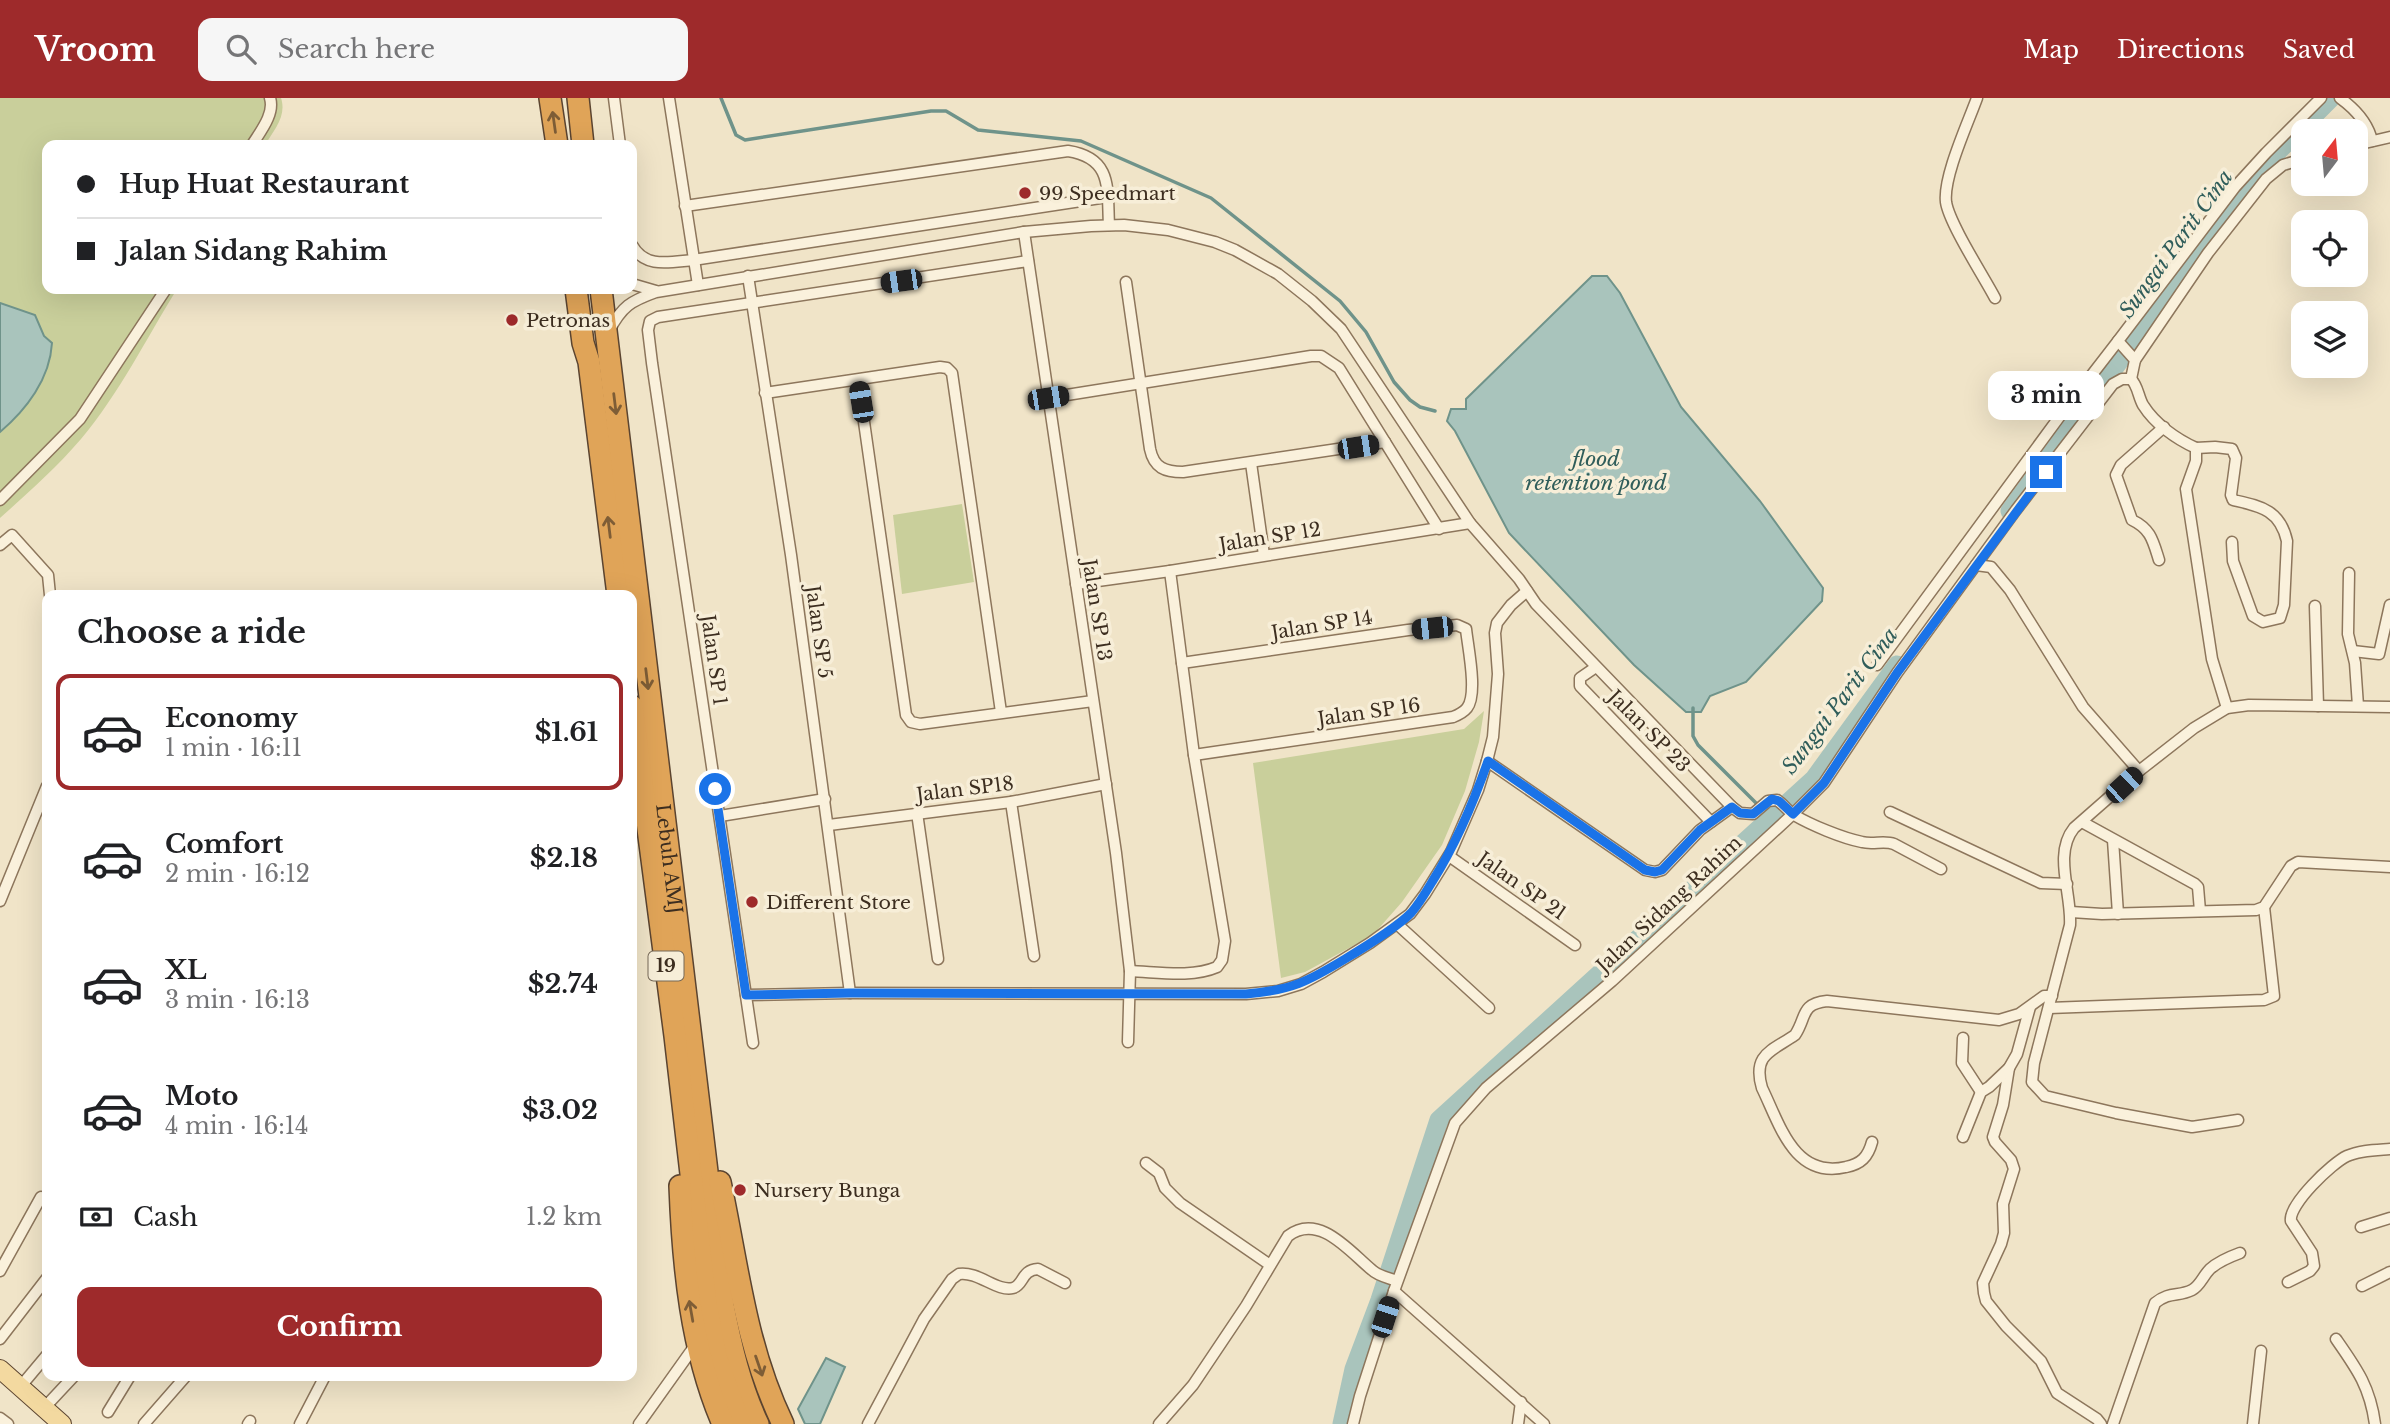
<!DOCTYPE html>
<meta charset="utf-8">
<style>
:root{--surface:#fff;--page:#f6f6f6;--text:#202124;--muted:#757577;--line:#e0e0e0;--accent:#9e2a2b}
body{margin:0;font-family:"Libre Baskerville",serif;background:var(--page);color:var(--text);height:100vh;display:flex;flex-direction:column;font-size:26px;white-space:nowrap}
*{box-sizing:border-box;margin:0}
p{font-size:23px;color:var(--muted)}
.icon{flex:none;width:38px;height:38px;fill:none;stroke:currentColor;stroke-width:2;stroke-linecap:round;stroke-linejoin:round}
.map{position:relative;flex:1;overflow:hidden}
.sheet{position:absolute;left:42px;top:492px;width:595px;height:791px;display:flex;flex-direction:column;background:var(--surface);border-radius:14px;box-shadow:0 7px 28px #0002}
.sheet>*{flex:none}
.hud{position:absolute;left:42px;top:42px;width:595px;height:154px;border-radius:14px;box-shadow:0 7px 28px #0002;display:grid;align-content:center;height:154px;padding:0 35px;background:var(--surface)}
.needle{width:46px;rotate:16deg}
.fabs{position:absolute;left:2291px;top:21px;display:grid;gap:14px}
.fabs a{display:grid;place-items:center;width:77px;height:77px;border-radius:14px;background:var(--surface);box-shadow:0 7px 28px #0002;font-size:35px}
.end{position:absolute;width:32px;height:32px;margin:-16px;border:9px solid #1a73e8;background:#fff;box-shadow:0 0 0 4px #fff}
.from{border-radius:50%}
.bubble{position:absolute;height:49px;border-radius:14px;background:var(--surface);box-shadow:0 7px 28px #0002;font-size:23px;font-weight:700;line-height:49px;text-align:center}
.car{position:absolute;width:21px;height:42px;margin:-21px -10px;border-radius:9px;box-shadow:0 0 5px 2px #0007;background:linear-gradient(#222 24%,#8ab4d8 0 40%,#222 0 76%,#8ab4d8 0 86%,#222 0)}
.hud b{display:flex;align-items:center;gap:24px;height:66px;font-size:26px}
.hud b+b{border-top:2px solid var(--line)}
.hud i{width:18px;height:18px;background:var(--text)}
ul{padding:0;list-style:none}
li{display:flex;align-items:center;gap:21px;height:116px;margin:0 14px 10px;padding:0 21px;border:4px solid transparent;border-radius:14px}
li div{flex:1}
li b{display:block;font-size:26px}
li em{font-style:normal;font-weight:700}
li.active{border-color:var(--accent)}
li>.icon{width:63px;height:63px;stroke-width:1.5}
h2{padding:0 35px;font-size:32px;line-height:84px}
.pay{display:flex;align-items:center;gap:18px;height:77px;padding:0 35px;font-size:26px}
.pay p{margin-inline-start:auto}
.action{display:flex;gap:14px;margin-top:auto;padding:14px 35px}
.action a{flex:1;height:80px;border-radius:14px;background:var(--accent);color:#fff;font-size:28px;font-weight:700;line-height:80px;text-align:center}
header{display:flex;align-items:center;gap:42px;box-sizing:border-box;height:98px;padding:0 35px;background:var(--accent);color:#fff}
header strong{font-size:33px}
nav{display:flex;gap:38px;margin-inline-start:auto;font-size:24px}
.search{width:490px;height:63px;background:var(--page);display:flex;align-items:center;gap:18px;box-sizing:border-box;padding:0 24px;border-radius:14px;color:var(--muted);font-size:26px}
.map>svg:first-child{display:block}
.green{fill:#c9cf9b}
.water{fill:#a9c4bc;stroke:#6f938a;stroke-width:2}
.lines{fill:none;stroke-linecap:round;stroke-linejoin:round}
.stream{stroke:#6f938a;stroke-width:3.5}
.river{stroke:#a9c4bc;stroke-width:19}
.street-casing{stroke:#8d765c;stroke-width:13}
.primary-casing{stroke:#5b4430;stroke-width:20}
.highway-casing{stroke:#5b4430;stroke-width:24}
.street{stroke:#faf1dc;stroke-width:10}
.primary{stroke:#f3d9a0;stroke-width:18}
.highway{stroke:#e0a458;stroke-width:21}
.oneway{stroke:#7e5d36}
.route{stroke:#1a73e8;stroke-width:9}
.poi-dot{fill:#9e2a2b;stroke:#f7eed8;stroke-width:2.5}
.labels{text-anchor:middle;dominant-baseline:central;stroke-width:7;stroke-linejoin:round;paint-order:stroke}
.shield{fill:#f7eed8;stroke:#756857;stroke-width:2}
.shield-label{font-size:18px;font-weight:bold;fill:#3d2e20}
.poi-label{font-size:19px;fill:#3d2e20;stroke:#f7eed8;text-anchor:start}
.street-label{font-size:19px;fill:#3d2e20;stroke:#f7eed8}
.water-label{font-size:21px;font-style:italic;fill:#2f5d5a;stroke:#f7eed8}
</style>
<header>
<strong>Vroom</strong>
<div class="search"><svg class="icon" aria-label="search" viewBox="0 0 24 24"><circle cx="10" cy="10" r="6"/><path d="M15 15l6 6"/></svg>Search here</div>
<nav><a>Map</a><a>Directions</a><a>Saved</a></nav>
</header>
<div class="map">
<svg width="2390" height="1326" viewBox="0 0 2390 1326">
<rect width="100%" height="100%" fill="#f0e4c8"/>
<g class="green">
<path d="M0,0H281C287,18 274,32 265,47H47V191H177C146,241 119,296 81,341C56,370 28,395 0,420Z"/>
<polygon points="962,406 974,484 902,496 893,417"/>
<polygon points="1484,613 1479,644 1465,693 1442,747 1402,804 1373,837 1305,874 1281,880 1253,665 1464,631"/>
</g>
<g class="water">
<polygon points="1592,178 1607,178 1620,195 1681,309 1760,403 1823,490 1822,503 1746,584 1710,598 1701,614 1686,614 1634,567 1509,435 1455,333 1447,323 1451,311 1466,311 1466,301"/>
<path d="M0,205L35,217L44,238L52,245C50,281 26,312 0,334Z"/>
<polygon points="826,1260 845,1269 820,1326 805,1326 798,1311"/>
</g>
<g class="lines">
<g class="stream">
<polyline points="721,0 736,37 745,42 931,13 946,13 978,32 1081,43 1211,100 1340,203 1366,234 1394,284 1410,302 1420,309 1435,313"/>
<polyline points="1693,610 1693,638 1698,647 1758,707"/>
</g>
<g class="river">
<polyline points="2010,413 2257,74 2331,0"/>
<polyline points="1342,1326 1354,1271 1380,1202 1439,1022 1814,681 1897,567"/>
</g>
<g class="street-casing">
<g id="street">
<polyline points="614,0 620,47"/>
<polyline points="669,0 698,187"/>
<path d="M1977,0C1968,25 1943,79 1946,104C1949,125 1984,179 1995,200"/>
<path d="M2340,0C2355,11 2368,24 2372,43"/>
<path d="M252,47C260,34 275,16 270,0"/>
<polyline points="2356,47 2390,39"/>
<path d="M685,108L1068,53C1113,60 1107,91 1109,127"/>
<polyline points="1024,134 1116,755 1130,873 1128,944"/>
<path d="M632,147C645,171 670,164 693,162L1107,99"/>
<polyline points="748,178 791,457 850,895"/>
<path d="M1126,184L1150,351C1154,370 1165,374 1183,374L1385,344"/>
<polyline points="632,186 656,193"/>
<path d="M609,233C622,208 631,203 656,194L1024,134L1091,128L1124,127L1168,132L1215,144L1235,152L1278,176L1312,203L1341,231L1470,425L1519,481L1536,506L1732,709L1740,715L1753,716L1768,703L1777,702C1783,706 1788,713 1794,717C1811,727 1842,740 1862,744C1873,747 1884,742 1894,746L1941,771"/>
<polyline points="2135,262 2208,155 2266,81 2283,67 2303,61"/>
<path d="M2131,281C2138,288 2138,298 2143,307C2155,326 2176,341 2196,350V363L2186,391L2212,561L2227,610"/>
<polyline points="2131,281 2135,262 2118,243 2235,89 2266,55 2321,0"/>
<polyline points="858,282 906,617 911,624 920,626 1093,603"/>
<polyline points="765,295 940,269 947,270 952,275 1001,614"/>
<polyline points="1048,300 1311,258 1321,258 1339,270 1439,431"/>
<path d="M2196,350L2215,349L2232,351L2236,360L2231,397L2233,402C2259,408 2280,411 2287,443L2284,507L2280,520L2263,524L2253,518L2233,463L2232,444"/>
<polyline points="1251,365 1264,457"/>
<polyline points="0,402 80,321 166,191"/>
<polyline points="0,447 12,437 48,477 50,497"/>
<path d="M2159,462C2153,443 2151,431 2132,422L2116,377L2121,367L2164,329"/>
<polyline points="1976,467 1991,469 2010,492 2083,609 2139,673"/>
<polyline points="2349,475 2348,536 2355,565 2358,608"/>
<polyline points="1076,486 1170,473 1470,425"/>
<polyline points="2315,508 2318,608"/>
<polyline points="2353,553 2379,556 2390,507"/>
<path d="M1182,565L1408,532L1457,527L1466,531C1468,550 1478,596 1467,610C1463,615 1458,617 1453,619L1194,657"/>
<polyline points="1877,567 2060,318 2118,243"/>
<polyline points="1596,569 1580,580 1580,588 1711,724"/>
<polyline points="1487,663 1645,772 1655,774 1662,772 1700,732 1732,709"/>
<polyline points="1011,704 1034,858"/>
<polyline points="1890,714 2041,785 2067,786"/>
<polyline points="917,715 938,861"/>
<polyline points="720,718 825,701"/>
<polyline points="2082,724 2195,786 2198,789 2200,813"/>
<polyline points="829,727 1011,704 1106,686"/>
<polyline points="2113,742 2118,816"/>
<polyline points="1449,758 1575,847"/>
<polyline points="0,803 47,688"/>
<polyline points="2071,814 2102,816 2256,812 2264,809 2291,768 2298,764 2390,769"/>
<polyline points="1397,826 1489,910"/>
<path d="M1130,873C1158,874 1192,880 1217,869L1222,862L1225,843L1194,657L1170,473"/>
<polyline points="746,897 850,895 1246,896 1278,893 1301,886 1323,874 1370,845 1410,816 1425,796 1451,754 1478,692 1487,663 1493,639 1498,576 1495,535 1497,525 1511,507 1527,493"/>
<polyline points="2049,910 2264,902 2274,898 2264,809"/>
<polyline points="1963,940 1962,965 1981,994"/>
<polyline points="753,945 652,265 648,232 650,223 658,219 1028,163"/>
<polyline points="2009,970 2003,1007 1993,1039 1995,1044 2011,1062 2014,1071 2003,1106 2004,1135 2001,1146 1983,1185 1984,1195 1986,1203 2006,1228 2041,1263 2057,1295 2097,1321 2101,1326"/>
<path d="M2238,1022L2192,1029L2116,1015L2045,998L2032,984L2034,965L2070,827C2072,796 2053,756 2074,730L2139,673L2194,630L2227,610L2249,607L2390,609"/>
<polyline points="1963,1039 1981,994 1989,989 2009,970 2017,956 2030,909"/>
<path d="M1872,1044C1868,1059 1861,1066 1846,1069C1794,1081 1780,1027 1762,990C1752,956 1772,953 1795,937C1807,919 1800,906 1827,903L1999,922L2019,916L2044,898H2052"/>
<polyline points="1146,1065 1159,1075 1165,1090 1180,1105 1270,1167"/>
<polyline points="2361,1129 2390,1120"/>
<polyline points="0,1173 41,1099"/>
<path d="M2288,1184L2310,1173L2314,1168L2312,1155L2291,1123C2288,1107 2332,1065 2347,1058C2360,1052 2376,1052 2390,1051"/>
<polyline points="2362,1188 2390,1174"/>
<polyline points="1394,1193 1544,1326"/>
<polyline points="0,1241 47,1180"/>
<path d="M2336,1241C2357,1271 2370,1289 2375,1326"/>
<polyline points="21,1288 47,1257"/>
<polyline points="45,1309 74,1278"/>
<polyline points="108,1314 130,1278"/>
<polyline points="0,1320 8,1326"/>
<polyline points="144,1326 186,1278"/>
<polyline points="248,1326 250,1323"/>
<polyline points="300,1326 325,1278"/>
<polyline points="639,1326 696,1246"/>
<path d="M868,1326L924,1221L952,1181L959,1176C978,1173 997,1194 1013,1190C1024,1187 1021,1172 1038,1171L1065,1185"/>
<path d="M1159,1326L1193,1287L1246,1208L1288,1138C1319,1114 1350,1154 1372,1172C1378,1178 1389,1180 1397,1183"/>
<polyline points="1353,1326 1360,1298 1394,1193 1455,1025 1486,990 1612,883 1793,716 1824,685 1897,575 2016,412 2113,286 2122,281 2131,281"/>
<polyline points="1518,1326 1521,1304"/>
<path d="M2113,1326L2155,1205C2170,1193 2178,1199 2192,1192C2200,1188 2203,1178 2210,1171C2219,1163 2229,1159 2240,1155"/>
<polyline points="2253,1326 2261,1253"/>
</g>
</g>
<g class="primary-casing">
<polyline id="primary" points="0,1271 62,1326"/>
</g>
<g class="highway-casing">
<g id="highway">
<polyline points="550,0 557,47"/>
<polyline points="578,0 583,47"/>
<polyline points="576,191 583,245 589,264 618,497"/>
<path id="s1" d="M601,191L723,1207C731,1248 740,1288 758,1326"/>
<polyline points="632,608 675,938 706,1205 716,1259 740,1326"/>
<path d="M720,1084C738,1168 745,1247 783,1326"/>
<path d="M680,1088C683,1168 691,1252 723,1326"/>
</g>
</g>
<use href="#street" class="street"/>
<use href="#primary" class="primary"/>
<use href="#highway" class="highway"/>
</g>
<defs><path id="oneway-shaft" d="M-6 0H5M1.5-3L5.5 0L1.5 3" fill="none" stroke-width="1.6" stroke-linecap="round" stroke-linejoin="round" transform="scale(1.75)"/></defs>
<g class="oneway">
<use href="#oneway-shaft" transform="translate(554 24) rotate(-98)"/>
<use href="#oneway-shaft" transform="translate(615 306) rotate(83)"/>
<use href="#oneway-shaft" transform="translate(609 429) rotate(-97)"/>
<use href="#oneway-shaft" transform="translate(647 581) rotate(83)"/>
<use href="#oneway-shaft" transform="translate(691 1213) rotate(-100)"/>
<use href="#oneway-shaft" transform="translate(759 1268) rotate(71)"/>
</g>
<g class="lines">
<path class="route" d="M715,691L746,897L850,895L1246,896C1292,892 1307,884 1345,861C1365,849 1395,831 1411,815C1419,806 1426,794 1432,784C1456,746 1473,706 1488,663L1645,772L1655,774L1662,772L1700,732L1732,709L1740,715L1753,716L1772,701L1779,703L1793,716L1824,685L1897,575L2046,374"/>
</g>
<g class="poi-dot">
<circle cx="1025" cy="95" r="7"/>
<circle cx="512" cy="222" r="7"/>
<circle cx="752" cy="804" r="7"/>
<circle cx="740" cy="1092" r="7"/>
</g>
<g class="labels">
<rect class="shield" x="648.5" y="853.5" width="35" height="29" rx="5"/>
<g class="shield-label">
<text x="666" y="868">19</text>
</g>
<g class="poi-label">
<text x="1039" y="95">99 Speedmart</text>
<text x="526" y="222">Petronas</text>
<text x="766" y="804">Different Store</text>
<text x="754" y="1092">Nursery Bunga</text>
</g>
<g class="street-label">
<text transform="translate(1270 439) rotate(-9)">Jalan SP 12</text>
<text transform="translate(1097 512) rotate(81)">Jalan SP 13</text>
<text transform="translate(1322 527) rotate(-9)">Jalan SP 14</text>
<text transform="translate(819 534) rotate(82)">Jalan SP 5</text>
<text transform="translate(714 562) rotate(82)">Jalan SP 1</text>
<text transform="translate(1369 614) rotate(-8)">Jalan SP 16</text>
<text transform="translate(1649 633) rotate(45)">Jalan SP 23</text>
<text transform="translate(965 691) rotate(-7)">Jalan SP18</text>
<text stroke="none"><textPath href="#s1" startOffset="574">Lebuh AMJ</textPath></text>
<text transform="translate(1522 788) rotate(35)">Jalan SP 21</text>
<text transform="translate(1669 806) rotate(-43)">Jalan Sidang Rahim</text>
</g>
<g class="water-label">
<text transform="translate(2176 146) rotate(-54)">Sungai Parit Cina</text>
<text x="1596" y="361">flood<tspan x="1596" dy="24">retention pond</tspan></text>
<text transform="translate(1840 603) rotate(-53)">Sungai Parit Cina</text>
</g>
</g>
</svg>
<div class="fabs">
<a><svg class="needle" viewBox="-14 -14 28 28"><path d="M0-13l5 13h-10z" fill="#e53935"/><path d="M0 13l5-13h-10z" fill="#757577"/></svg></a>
<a><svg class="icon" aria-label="locate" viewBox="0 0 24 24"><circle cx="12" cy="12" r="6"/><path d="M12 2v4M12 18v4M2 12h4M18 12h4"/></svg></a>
<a><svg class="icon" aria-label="layers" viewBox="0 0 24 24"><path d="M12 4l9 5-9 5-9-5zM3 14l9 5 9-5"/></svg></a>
</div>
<i class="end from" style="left:715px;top:691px"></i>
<i class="end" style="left:2046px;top:374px"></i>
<div class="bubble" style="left:1988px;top:273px;width:116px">3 min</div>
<i class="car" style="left:901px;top:183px;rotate:262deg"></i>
<i class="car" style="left:1048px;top:300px;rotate:81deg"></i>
<i class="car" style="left:861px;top:304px;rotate:351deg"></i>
<i class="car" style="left:1358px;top:349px;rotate:81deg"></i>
<i class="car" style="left:1432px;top:530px;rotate:264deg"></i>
<i class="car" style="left:2124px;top:687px;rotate:47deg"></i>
<i class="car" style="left:1385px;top:1219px;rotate:18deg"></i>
<div class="hud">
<b><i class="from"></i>Hup Huat Restaurant</b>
<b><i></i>Jalan Sidang Rahim</b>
</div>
<section class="sheet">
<h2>Choose a ride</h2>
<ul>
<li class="active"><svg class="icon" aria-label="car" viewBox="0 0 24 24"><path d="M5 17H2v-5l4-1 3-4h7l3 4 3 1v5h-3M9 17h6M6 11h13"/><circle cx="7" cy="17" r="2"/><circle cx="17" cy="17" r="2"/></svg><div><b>Economy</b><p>1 min · 16:11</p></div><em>$1.61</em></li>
<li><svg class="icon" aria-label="car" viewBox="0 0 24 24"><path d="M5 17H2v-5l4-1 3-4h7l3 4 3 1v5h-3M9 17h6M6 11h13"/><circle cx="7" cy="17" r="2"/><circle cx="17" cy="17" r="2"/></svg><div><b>Comfort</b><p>2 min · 16:12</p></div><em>$2.18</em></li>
<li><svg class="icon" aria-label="car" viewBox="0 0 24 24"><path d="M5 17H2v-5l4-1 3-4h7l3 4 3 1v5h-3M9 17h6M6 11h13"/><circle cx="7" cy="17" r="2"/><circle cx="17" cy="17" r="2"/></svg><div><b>XL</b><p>3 min · 16:13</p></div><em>$2.74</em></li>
<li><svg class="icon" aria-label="car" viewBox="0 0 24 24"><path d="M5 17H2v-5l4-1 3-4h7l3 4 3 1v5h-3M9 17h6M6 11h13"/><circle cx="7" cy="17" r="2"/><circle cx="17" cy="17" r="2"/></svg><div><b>Moto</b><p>4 min · 16:14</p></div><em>$3.02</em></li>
</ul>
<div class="pay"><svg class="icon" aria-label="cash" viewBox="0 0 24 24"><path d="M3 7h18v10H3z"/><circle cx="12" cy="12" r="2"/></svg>Cash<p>1.2 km</p></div>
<div class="action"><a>Confirm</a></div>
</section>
</div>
